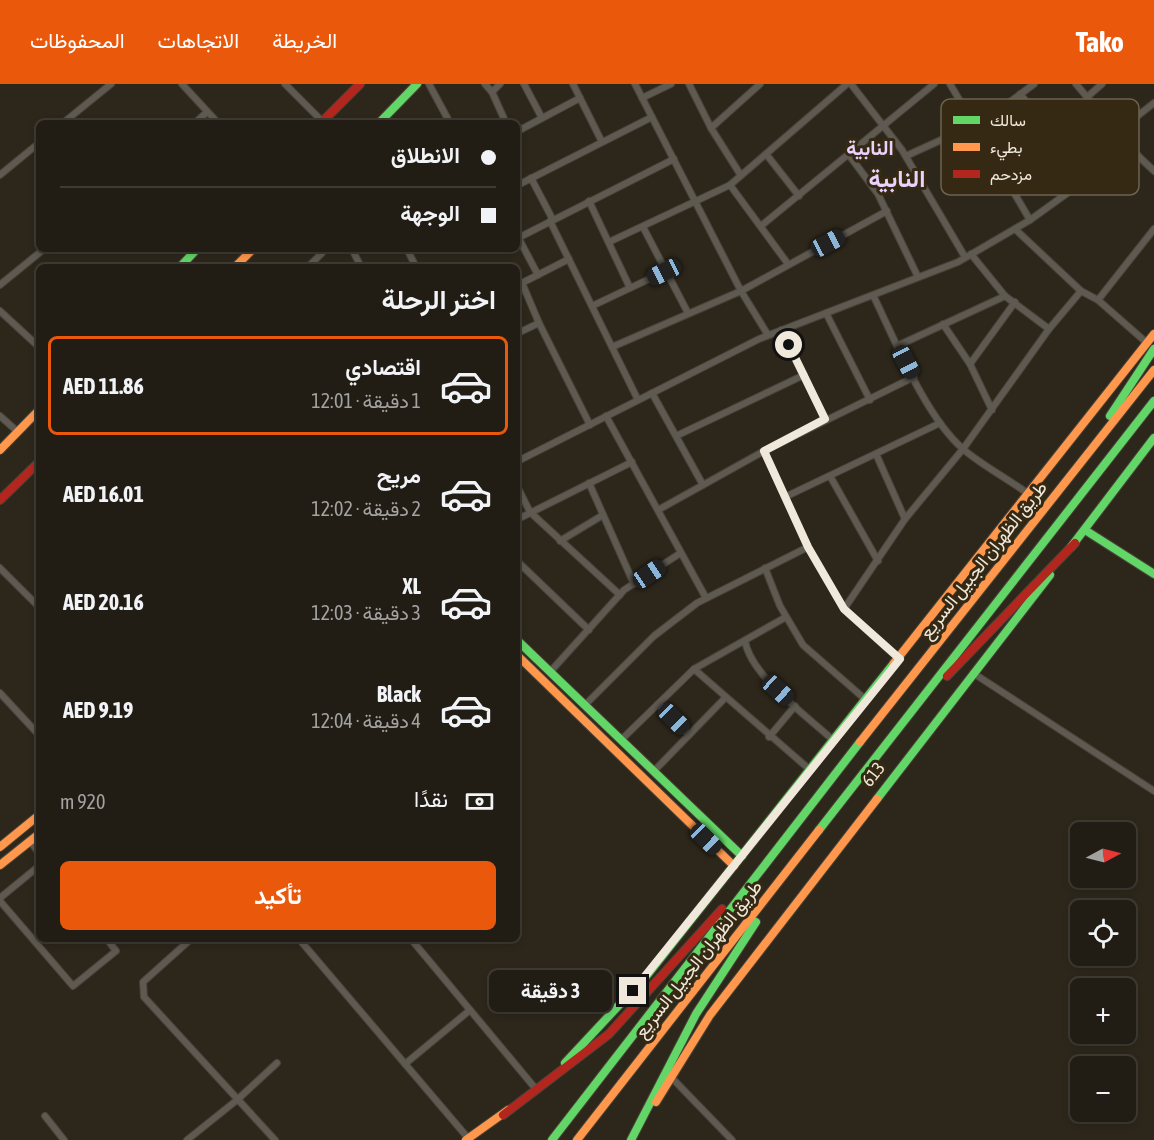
<!DOCTYPE html>
<html lang="ar">
<meta charset="utf-8">
<style>
:root{--surface:#221d14;--page:#2a261d;--text:#f1f3f6;--muted:#a2a2a0;--line:#3f3b34;--accent:#ea580c}
body{margin:0;font-family:"Asap Condensed",Vazirmatn,sans-serif;background:var(--page);color:var(--text);direction:rtl;height:100vh;display:flex;flex-direction:column;font-size:22px;white-space:nowrap}
*{box-sizing:border-box;margin:0}
p{font-size:20px;color:var(--muted)}
.icon{flex:none;width:33px;height:33px;fill:none;stroke:currentColor;stroke-width:2;stroke-linecap:round;stroke-linejoin:round}
.map{position:relative;flex:1;overflow:hidden;direction:ltr}
.side{position:absolute;left:36px;top:180px;width:484px;height:678px;display:flex;flex-direction:column;background:var(--surface);border-radius:9px;box-shadow:0 3px 9px #0003,0 0 0 2px var(--line);direction:rtl}
.side>*{flex:none}
.top-card{position:absolute;left:36px;top:36px;width:484px;height:132px;border-radius:9px;box-shadow:0 3px 9px #0003,0 0 0 2px var(--line);direction:rtl;display:grid;align-content:center;height:132px;padding:0 24px;background:var(--surface)}
.needle{width:39px;rotate:83deg}
.buttons{position:absolute;left:1070px;top:738px;display:grid;gap:12px}
.buttons a{display:grid;place-items:center;width:66px;height:66px;border-radius:9px;background:var(--surface);box-shadow:0 3px 9px #0003,0 0 0 2px var(--line);font-size:30px}
.end{position:absolute;width:27px;height:27px;margin:-14px;border:8px solid #f0e9db;background:#111;box-shadow:0 0 0 3px #111}
.from{border-radius:50%}
.bubble{position:absolute;height:42px;border-radius:9px;background:var(--surface);box-shadow:0 3px 9px #0003,0 0 0 2px var(--line);font-size:20px;font-weight:700;line-height:42px;text-align:center;direction:rtl}
.car{position:absolute;width:18px;height:36px;margin:-18px -9px;border-radius:8px;box-shadow:0 0 4px 2px #0007;background:linear-gradient(#222 24%,#8ab4d8 0 40%,#222 0 76%,#8ab4d8 0 86%,#222 0)}
.top-card b{display:flex;align-items:center;gap:21px;height:57px;font-size:22px}
.top-card b+b{border-top:2px solid var(--line)}
.top-card i{width:15px;height:15px;background:var(--text)}
ul{padding:0;list-style:none}
li{display:flex;align-items:center;gap:18px;height:99px;margin:0 12px 9px;padding:0 12px;border:3px solid transparent;border-radius:9px}
li div{flex:1}
li b{display:block;font-size:22px}
li em{font-style:normal;font-weight:700}
li.current{border-color:var(--accent)}
li>.icon{width:54px;height:54px;stroke-width:1.5}
h2{padding:0 24px;font-size:27px;line-height:72px}
.pay{display:flex;align-items:center;gap:15px;height:66px;padding:0 24px;font-size:22px}
.pay p{margin-inline-start:auto}
.cta{display:flex;gap:12px;margin-top:auto;padding:12px 24px}
.cta a{flex:1;height:69px;border-radius:9px;background:var(--accent);color:#fff;font-size:24px;font-weight:700;line-height:69px;text-align:center}
header{display:flex;align-items:center;gap:36px;box-sizing:border-box;height:84px;padding:0 30px;background:var(--accent);color:#fff}
header strong{font-size:28px}
nav{display:flex;gap:33px;margin-inline-start:auto;font-size:21px}
.map>svg:first-child{display:block}
.lines{fill:none;stroke-linecap:round;stroke-linejoin:round}
.street-casing{stroke:#494339;stroke-width:8}
.fast-casing{stroke:#494339;stroke-width:10}
.slow-casing{stroke:#494339;stroke-width:10}
.jam-casing{stroke:#494339;stroke-width:10}
.street{stroke:#5e5951;stroke-width:6}
.fast{stroke:#63d668;stroke-width:8}
.slow{stroke:#ff974d;stroke-width:8}
.jam{stroke:#b3261e;stroke-width:8}
.route{stroke:#f0e9db;stroke-width:8}
.labels{text-anchor:middle;dominant-baseline:central;stroke-width:6;stroke-linejoin:round;paint-order:stroke}
.street-label{font-size:18px;fill:#f0e9db;stroke:#352913}
.neighbourhood-label{font-size:20px;font-weight:bold;fill:#e9d3fc;stroke:#352913}
.district-label{font-size:24px;font-weight:bold;fill:#e9d3fc;stroke:#352913}
.key{fill:#352913;stroke:#6d634f;stroke-width:1.5}
.key-label{font-size:16px;fill:#f0e9db}
</style>
<header>
<strong>Tako</strong>
<nav><a>الخريطة</a><a>الاتجاهات</a><a>المحفوظات</a></nav>
</header>
<div class="map">
<svg width="1154" height="1056" viewBox="0 0 1154 1056">
<rect width="100%" height="100%" fill="#2d271b"/>
<g class="lines">
<g class="street-casing">
<g id="street">
<polyline points="182,0 218,39"/>
<polyline points="285,0 323,38"/>
<polyline points="429,0 450,39"/>
<polyline points="485,0 492,8 506,39"/>
<polyline points="524,0 542,34"/>
<polyline points="573,0 602,58"/>
<polyline points="635,0 741,207 768,251"/>
<polyline points="689,0 711,44 740,90"/>
<polyline points="851,0 902,66 965,173"/>
<polyline points="950,0 1030,136"/>
<polyline points="1076,0 1130,64 1154,87"/>
<polyline points="492,8 500,0"/>
<polyline points="1020,10 1089,92"/>
<polyline points="1087,13 1102,0"/>
<polyline points="642,14 671,0"/>
<polyline points="63,39 111,0"/>
<polyline points="195,39 207,28"/>
<polyline points="711,44 760,0"/>
<polyline points="518,47 580,14"/>
<polyline points="1117,48 1154,19"/>
<polyline points="766,70 799,112"/>
<polyline points="849,71 878,110 918,193"/>
<polyline points="906,72 987,35 1034,0"/>
<polyline points="0,91 39,59"/>
<polyline points="531,94 553,136"/>
<polyline points="518,101 652,33"/>
<polyline points="730,101 788,180"/>
<polyline points="589,117 630,204"/>
<polyline points="550,137 638,316"/>
<polyline points="761,142 934,0"/>
<polyline points="643,143 688,229"/>
<polyline points="1015,145 1081,207 1098,216 1147,259"/>
<polyline points="518,153 538,191"/>
<polyline points="518,154 674,75"/>
<polyline points="609,158 730,101 847,0"/>
<polyline points="352,165 361,183"/>
<polyline points="407,165 416,183"/>
<polyline points="971,170 1005,212 1049,245"/>
<polyline points="308,183 326,165"/>
<polyline points="522,199 539,239 590,341"/>
<polyline points="0,201 44,165"/>
<polyline points="518,201 569,175"/>
<path d="M873,211C895,256 925,332 963,365C980,380 1008,395 1027,409"/>
<polyline points="1098,216 1154,145"/>
<polyline points="592,222 664,188"/>
<polyline points="0,227 39,263"/>
<polyline points="826,229 870,316"/>
<polyline points="943,240 970,280 992,326"/>
<polyline points="781,246 825,335"/>
<polyline points="518,249 539,239"/>
<polyline points="897,262 1005,212"/>
<polyline points="612,263 741,207 887,127"/>
<polyline points="970,280 1015,218"/>
<polyline points="652,309 703,401"/>
<polyline points="0,332 18,348"/>
<polyline points="606,332 706,514"/>
<polyline points="676,352 804,291"/>
<polyline points="764,367 808,463 844,525 899,575"/>
<polyline points="876,370 905,435"/>
<polyline points="518,377 759,255 958,178 1030,136 1130,64"/>
<polyline points="830,392 878,477"/>
<polyline points="589,399 634,500"/>
<polyline points="518,404 530,428 620,511"/>
<polyline points="785,413 940,339"/>
<polyline points="658,426 764,367 914,293"/>
<polyline points="518,435 632,378"/>
<polyline points="560,457 603,431"/>
<polyline points="518,478 589,546"/>
<polyline points="0,484 39,523"/>
<polyline points="765,484 780,522 803,561 866,616"/>
<polyline points="844,525 905,435 963,365 1049,245 1081,207"/>
<path d="M745,557C751,592 807,632 833,656"/>
<polyline points="694,585 809,685"/>
<polyline points="550,588 624,506 679,470"/>
<polyline points="973,589 1154,707"/>
<polyline points="0,609 39,651"/>
<polyline points="658,620 689,651"/>
<polyline points="585,621 654,552 697,519 808,463"/>
<polyline points="769,653 795,622"/>
<polyline points="621,656 694,585 786,533"/>
<polyline points="654,687 726,613"/>
<polyline points="30,757 39,769"/>
<polyline points="0,814 39,782"/>
<polyline points="0,817 73,902 116,867 107,855"/>
<polyline points="191,855 143,898 144,913 275,1056"/>
<polyline points="299,855 468,1054"/>
<polyline points="411,855 535,1004"/>
<polyline points="405,980 470,926"/>
<polyline points="671,993 732,1056"/>
<polyline points="45,1032 64,1056"/>
<polyline points="187,1056 237,1016 277,979"/>
</g>
</g>
<g class="fast-casing">
<g id="fast">
<polyline points="379,39 417,0"/>
<polyline points="180,183 197,165"/>
<polyline points="1110,332 1154,265"/>
<polyline points="1085,446 1154,490"/>
<polyline points="1071,463 1154,354"/>
<polyline points="518,557 742,772"/>
<polyline points="877,715 1050,491"/>
<polyline points="819,746 1154,317"/>
<polyline points="565,979 648,890 894,579"/>
<polyline points="552,1056 860,658"/>
<polyline points="631,1056 696,930 756,838"/>
</g>
</g>
<g class="slow-casing">
<g id="slow">
<polyline points="235,183 253,165"/>
<polyline points="0,366 39,326"/>
<polyline points="518,572 734,782"/>
<polyline points="894,579 1154,250"/>
<polyline points="860,658 1154,286"/>
<polyline points="0,763 39,731"/>
<polyline points="0,781 39,750"/>
<polyline points="656,1018 710,931 877,715"/>
<polyline points="466,1056 508,1026"/>
<polyline points="577,1056 819,746"/>
</g>
</g>
<g class="jam-casing">
<g id="jam">
<polyline points="321,39 360,0"/>
<polyline points="0,416 39,378"/>
<polyline points="947,592 1075,459"/>
<polyline points="503,1031 609,950 722,825"/>
</g>
</g>
<use href="#street" class="street"/>
<use href="#fast" class="fast"/>
<use href="#slow" class="slow"/>
<use href="#jam" class="jam"/>
</g>
<g class="lines">
<polyline class="route" points="633,907 900,575 844,525 808,463 764,367 825,335 789,261"/>
</g>
<g class="labels">
<g class="street-label">
<text transform="translate(983 476) rotate(-52)">طريق الظهران الجبيل السريع</text>
<text transform="translate(873 690) rotate(-52)">613</text>
<text transform="translate(698 875) rotate(-52)">طريق الظهران الجبيل السريع</text>
</g>
<g class="neighbourhood-label">
<text x="870" y="63">النابية</text>
</g>
<g class="district-label">
<text x="897" y="94">النابية</text>
</g>
</g>
<rect x="941" y="15" width="198" height="96" rx="9" class="key"/>
<rect x="953" y="32" width="27" height="8" fill="#63d668"/>
<rect x="953" y="59" width="27" height="8" fill="#ff974d"/>
<rect x="953" y="86" width="27" height="8" fill="#b3261e"/>
<g class="key-label">
<text x="990" y="42">سالك</text>
<text x="990" y="69">بطيء</text>
<text x="990" y="96">مزدحم</text>
</g>
</svg>
<div class="buttons">
<a><svg class="needle" viewBox="-14 -14 28 28"><path d="M0-13l5 13h-10z" fill="#e53935"/><path d="M0 13l5-13h-10z" fill="#a2a2a0"/></svg></a>
<a><svg class="icon" aria-label="locate" viewBox="0 0 24 24"><circle cx="12" cy="12" r="6"/><path d="M12 2v4M12 18v4M2 12h4M18 12h4"/></svg></a>
<a>+</a>
<a>−</a>
</div>
<i class="end from" style="left:789px;top:261px"></i>
<i class="end" style="left:633px;top:907px"></i>
<div class="bubble" style="left:489px;top:886px;width:123px">3 دقيقة</div>
<i class="car" style="left:828px;top:159px;rotate:62deg"></i>
<i class="car" style="left:664px;top:188px;rotate:244deg"></i>
<i class="car" style="left:906px;top:278px;rotate:152deg"></i>
<i class="car" style="left:649px;top:490px;rotate:56deg"></i>
<i class="car" style="left:778px;top:606px;rotate:132deg"></i>
<i class="car" style="left:674px;top:635px;rotate:135deg"></i>
<i class="car" style="left:706px;top:755px;rotate:134deg"></i>
<div class="top-card">
<b><i class="from"></i>الانطلاق</b>
<b><i></i>الوجهة</b>
</div>
<section class="side">
<h2>اختر الرحلة</h2>
<ul>
<li class="current"><svg class="icon" aria-label="car" viewBox="0 0 24 24"><path d="M5 17H2v-5l4-1 3-4h7l3 4 3 1v5h-3M9 17h6M6 11h13"/><circle cx="7" cy="17" r="2"/><circle cx="17" cy="17" r="2"/></svg><div><b>اقتصادي</b><p>1 دقيقة · 12:01</p></div><em>AED 11.86</em></li>
<li><svg class="icon" aria-label="car" viewBox="0 0 24 24"><path d="M5 17H2v-5l4-1 3-4h7l3 4 3 1v5h-3M9 17h6M6 11h13"/><circle cx="7" cy="17" r="2"/><circle cx="17" cy="17" r="2"/></svg><div><b>مريح</b><p>2 دقيقة · 12:02</p></div><em>AED 16.01</em></li>
<li><svg class="icon" aria-label="car" viewBox="0 0 24 24"><path d="M5 17H2v-5l4-1 3-4h7l3 4 3 1v5h-3M9 17h6M6 11h13"/><circle cx="7" cy="17" r="2"/><circle cx="17" cy="17" r="2"/></svg><div><b>XL</b><p>3 دقيقة · 12:03</p></div><em>AED 20.16</em></li>
<li><svg class="icon" aria-label="car" viewBox="0 0 24 24"><path d="M5 17H2v-5l4-1 3-4h7l3 4 3 1v5h-3M9 17h6M6 11h13"/><circle cx="7" cy="17" r="2"/><circle cx="17" cy="17" r="2"/></svg><div><b>Black</b><p>4 دقيقة · 12:04</p></div><em>AED 9.19</em></li>
</ul>
<div class="pay"><svg class="icon" aria-label="cash" viewBox="0 0 24 24"><path d="M3 7h18v10H3z"/><circle cx="12" cy="12" r="2"/></svg>نقدًا<p>920 m</p></div>
<div class="cta"><a>تأكيد</a></div>
</section>
</div>
